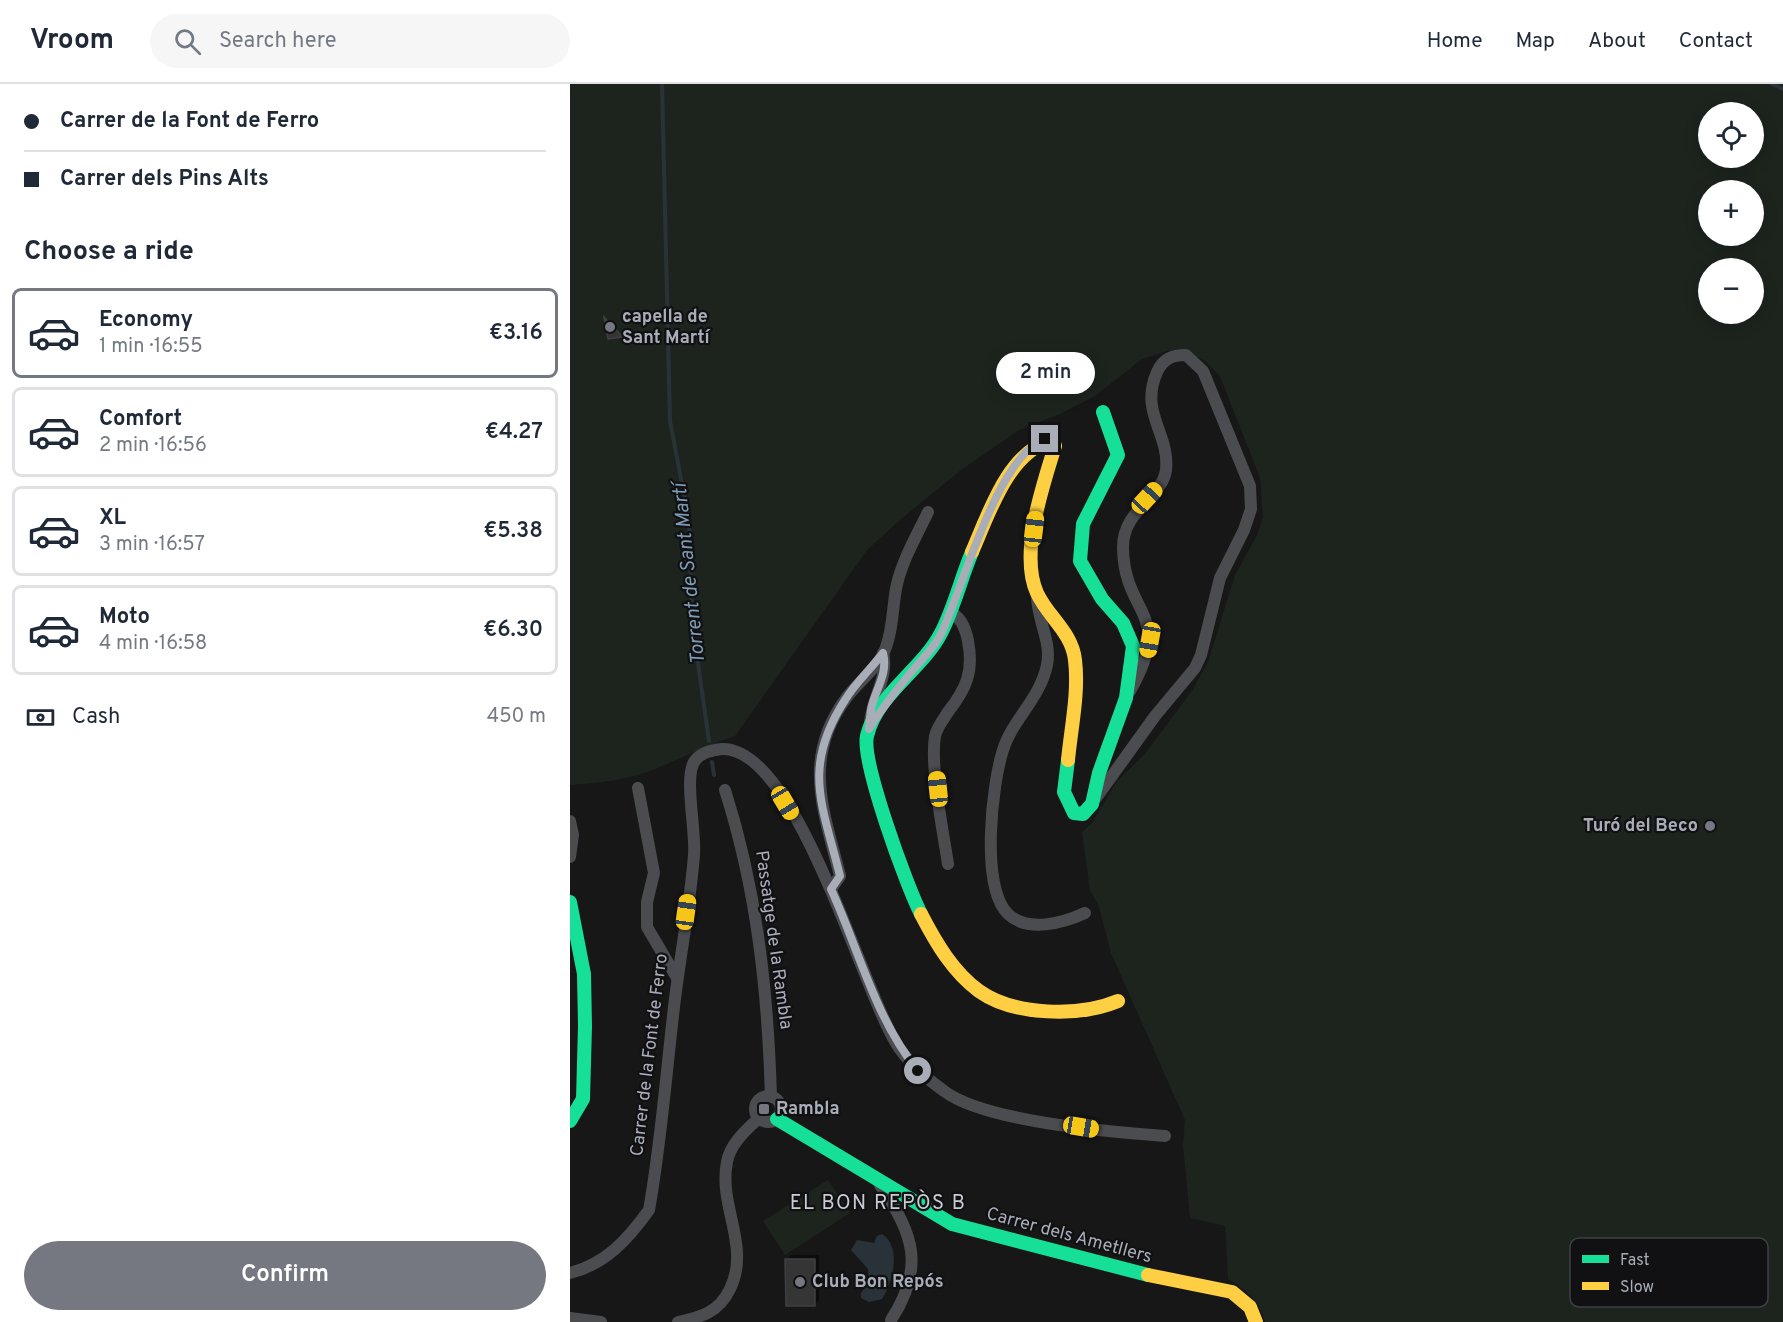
<!DOCTYPE html>
<meta charset="utf-8">
<style>
:root{--surface:#fff;--page:#f6f6f7;--text:#1f2937;--muted:#747a83;--line:#e0e1e3;--accent:#757880}
body{margin:0;font-family:Overpass,sans-serif;background:var(--page);color:var(--text);height:100vh;display:flex;flex-direction:column;font-size:22px;white-space:nowrap}
*{box-sizing:border-box;margin:0}
p{font-size:20px;color:var(--muted)}
.icon{flex:none;width:33px;height:33px;fill:none;stroke:currentColor;stroke-width:2;stroke-linecap:round;stroke-linejoin:round}
.map{position:relative;flex:1;overflow:hidden}
.panel{display:flex;flex-direction:column;background:var(--surface);width:570px}
.panel>*{flex:none}
.hud{display:grid;align-content:center;height:132px;padding:0 24px;background:var(--surface)}
.tools{position:absolute;left:1128px;top:18px;display:grid;gap:12px}
.tools a{display:grid;place-items:center;width:66px;height:66px;border-radius:50%;background:var(--surface);box-shadow:0 3px 15px #0003;font-size:30px}
.end{position:absolute;width:27px;height:27px;margin:-14px;border:8px solid #a8adb8;background:#111;box-shadow:0 0 0 3px #111}
.from{border-radius:50%}
.bubble{position:absolute;height:42px;border-radius:21px;background:var(--surface);box-shadow:0 3px 15px #0003;font-size:20px;font-weight:600;line-height:42px;text-align:center}
.car{position:absolute;width:18px;height:36px;margin:-18px -9px;border-radius:8px;box-shadow:0 0 4px 2px #0007;background:linear-gradient(#f5c518 24%,#345 0 40%,#f5c518 0 76%,#345 0 86%,#f5c518 0)}
.hud b{display:flex;align-items:center;gap:21px;height:57px;font-size:22px}
.hud b+b{border-top:2px solid var(--line)}
.hud i{width:15px;height:15px;background:var(--text)}
ul{padding:0;list-style:none}
li{display:flex;align-items:center;gap:18px;height:90px;margin:0 12px 9px;padding:0 12px;border:3px solid var(--line);border-radius:9px}
li div{flex:1}
li b{display:block;font-size:22px}
li em{font-style:normal;font-weight:600}
li.current{border-color:var(--accent)}
li>.icon{width:54px;height:54px;stroke-width:1.5}
h2{padding:0 24px;font-size:27px;line-height:72px}
.pay{display:flex;align-items:center;gap:15px;height:66px;padding:0 24px;font-size:22px}
.pay p{margin-inline-start:auto}
.button{display:flex;gap:12px;margin-top:auto;padding:12px 24px}
.button a{flex:1;height:69px;border-radius:36px;background:var(--accent);color:#fff;font-size:24px;font-weight:600;line-height:69px;text-align:center}
header{display:flex;align-items:center;gap:36px;box-sizing:border-box;height:84px;padding:0 30px;background:var(--surface);border-bottom:2px solid var(--line)}
header strong{font-size:28px}
nav{display:flex;gap:33px;margin-inline-start:auto;font-size:21px}
.search{width:420px;height:54px;background:var(--page);display:flex;align-items:center;gap:15px;box-sizing:border-box;padding:0 21px;border-radius:33px;color:var(--muted);font-size:22px}
main{display:flex;flex:1;min-height:0}
.map>svg:first-child{display:block}
.green{fill:#1d241e;fill-rule:evenodd}
.water{fill:#2a3239}
.shadow{fill:#0007}
.lines{fill:none;stroke-linecap:round;stroke-linejoin:round}
.stream{stroke:#2a3239;stroke-width:4}
.building{fill:#353536;stroke:#3f4043;stroke-width:1.5}
.street{stroke:#4b4c50;stroke-width:12}
.fast{stroke:#16e098;stroke-width:14}
.slow{stroke:#ffcf43;stroke-width:14}
.route{stroke:#a8adb8;stroke-width:8}
.poi-dot{fill:#757880;stroke:#111113;stroke-width:2}
.labels{text-anchor:middle;dominant-baseline:central;stroke-width:4.5;stroke-linejoin:round;paint-order:stroke}
.poi-label{font-size:18px;font-weight:bold;fill:#a8adb8;stroke:#111113;text-anchor:start}
.street-label{font-size:18px;fill:#a8adb8;stroke:#111113}
.water-label{font-size:20px;font-style:italic;fill:#7f9bb3;stroke:#111113}
.neighbourhood-label{font-size:20px;letter-spacing:1.5px;fill:#c9ccd4;stroke:#111113}
.key{fill:#111113;stroke:#3e4045;stroke-width:1.5}
.key-label{font-size:16px;fill:#a8adb8}
</style>
<header>
<strong>Vroom</strong>
<div class="search"><svg class="icon" aria-label="search" viewBox="0 0 24 24"><circle cx="10" cy="10" r="6"/><path d="M15 15l6 6"/></svg>Search here</div>
<nav><a>Home</a><a>Map</a><a>About</a><a>Contact</a></nav>
</header>
<main>
<section class="panel">
<div class="hud">
<b><i class="from"></i>Carrer de la Font de Ferro</b>
<b><i></i>Carrer dels Pins Alts</b>
</div>
<h2>Choose a ride</h2>
<ul>
<li class="current"><svg class="icon" aria-label="car" viewBox="0 0 24 24"><path d="M5 17H2v-5l4-1 3-4h7l3 4 3 1v5h-3M9 17h6M6 11h13"/><circle cx="7" cy="17" r="2"/><circle cx="17" cy="17" r="2"/></svg><div><b>Economy</b><p>1 min · 16:55</p></div><em>€3.16</em></li>
<li><svg class="icon" aria-label="car" viewBox="0 0 24 24"><path d="M5 17H2v-5l4-1 3-4h7l3 4 3 1v5h-3M9 17h6M6 11h13"/><circle cx="7" cy="17" r="2"/><circle cx="17" cy="17" r="2"/></svg><div><b>Comfort</b><p>2 min · 16:56</p></div><em>€4.27</em></li>
<li><svg class="icon" aria-label="car" viewBox="0 0 24 24"><path d="M5 17H2v-5l4-1 3-4h7l3 4 3 1v5h-3M9 17h6M6 11h13"/><circle cx="7" cy="17" r="2"/><circle cx="17" cy="17" r="2"/></svg><div><b>XL</b><p>3 min · 16:57</p></div><em>€5.38</em></li>
<li><svg class="icon" aria-label="car" viewBox="0 0 24 24"><path d="M5 17H2v-5l4-1 3-4h7l3 4 3 1v5h-3M9 17h6M6 11h13"/><circle cx="7" cy="17" r="2"/><circle cx="17" cy="17" r="2"/></svg><div><b>Moto</b><p>4 min · 16:58</p></div><em>€6.30</em></li>
</ul>
<div class="pay"><svg class="icon" aria-label="cash" viewBox="0 0 24 24"><path d="M3 7h18v10H3z"/><circle cx="12" cy="12" r="2"/></svg>Cash<p>450 m</p></div>
<div class="button"><a>Confirm</a></div>
</section>
<div class="map">
<svg width="1213" height="1238" viewBox="0 0 1213 1238">
<rect width="100%" height="100%" fill="#171717"/>
<g class="green">
<path d="M0,0H1213V1238H695C689,1216 677,1207 658,1195L655,1142L620,1134L613,1061L615,1036L541,869L529,823L520,806L512,748L522,739L547,697L575,670L623,605L638,578L665,491L687,451L693,433L690,394L650,292L634,276L617,269L597,267L572,275L525,312L490,330L449,346L391,386L330,436L297,466L165,652C134,662 105,678 74,689C50,697 25,699 0,701ZM1138,28H1184V74H1138ZM1138,106H1184V152H1138ZM1138,184H1184V230H1138Z"/>
<polygon points="258,1096 280,1129 215,1171 193,1137"/>
</g>
<path class="water" d="M312,1150C332,1163 323,1198 312,1215L299,1218L291,1214V1209L299,1199L298,1185L281,1166L287,1156L304,1159L307,1152Z"/>
<g class="shadow">
<polygon points="35,233 53,251 53,252 39,253"/>
<polygon points="221,1171 249,1171 249,1216 245,1220 217,1175"/>
</g>
<g class="lines">
<g class="stream">
<polyline points="92,0 100,337 119,437 122,537 139,657"/>
<polyline points="1202,0 1213,5"/>
<polyline points="142,678 144,691"/>
</g>
</g>
<g class="building">
<polygon points="34,233 53,253 38,255"/>
<polygon points="215,1175 245,1175 245,1222 216,1222"/>
</g>
<g class="lines">
<g class="street">
<path d="M467,510C466,534 482,557 477,581C470,615 442,636 433,666C422,700 410,803 438,830C458,849 493,839 515,829"/>
<path d="M300,638C302,615 319,592 313,569"/>
<polyline points="68,704 84,789 77,818 77,843 107,894"/>
<path d="M155,706C187,806 198,909 201,1013"/>
<path d="M526,714L585,632L625,584L631,571L650,494L674,446L681,425L680,402L633,287L616,271C602,271 593,275 587,288C569,329 600,349 596,386C593,413 552,426 553,464C554,532 605,528 560,607"/>
<polyline points="0,737 3,751 0,773"/>
<path d="M378,780C373,747 360,683 365,652C367,643 373,636 378,628C396,605 404,588 398,557C396,546 391,533 380,528"/>
<path d="M261,805L270,792C254,727 231,674 277,613C289,597 310,582 316,563C324,542 322,521 327,500C333,475 347,451 358,428"/>
<circle cx="198" cy="1025" r="13"/>
<path d="M310,1101C344,1149 355,1184 321,1236"/>
<path d="M0,1189C36,1180 58,1155 79,1126C91,1059 96,991 104,923C110,872 120,822 124,771C126,747 115,699 123,680C128,669 141,666 152,665C228,663 292,909 329,964C341,981 357,995 374,1007C415,1038 541,1048 595,1052"/>
<polyline points="0,1234 31,1238"/>
<path d="M108,1238C132,1233 149,1228 160,1205C181,1162 148,1122 157,1078C160,1060 176,1046 189,1034"/>
</g>
<g class="fast">
<polyline points="498,676 494,708 504,729 513,730 522,720 529,689 556,614 563,562 553,539 532,515 510,477 513,440 548,371 533,328"/>
<polyline points="0,818 14,890 15,942 13,1015 0,1037"/>
<path d="M351,830C337,803 291,677 297,652C307,610 352,586 371,549C384,524 391,494 402,468"/>
<polyline points="207,1035 382,1140 578,1191"/>
</g>
<g class="slow">
<path d="M402,468C419,429 438,368 482,356L485,362C473,402 449,469 467,509C478,533 502,548 505,576C509,609 501,644 498,676"/>
<path d="M351,830C366,859 383,888 409,907C444,932 510,933 548,917"/>
<polyline points="578,1191 662,1208 680,1223 686,1238"/>
</g>
</g>
<g class="lines">
<path class="route" d="M348,987C305,934 289,866 261,805L270,792C253,722 231,684 275,616C285,599 301,585 313,569C318,589 307,603 302,621C300,628 300,637 299,645C312,624 327,605 343,586C353,574 364,564 371,550C393,504 427,372 475,355"/>
</g>
<g class="poi-dot">
<circle cx="40" cy="243" r="6"/>
<circle cx="1140" cy="742" r="6"/>
<rect x="188" y="1019" width="12" height="12" rx="3"/>
<circle cx="230" cy="1198" r="6"/>
</g>
<g class="labels">
<g class="poi-label">
<text x="52" y="233">capella de<tspan x="52" dy="21">Sant Martí</tspan></text>
<text x="1128" y="742" text-anchor="end">Turó del Beco</text>
<text x="206" y="1025">Rambla</text>
<text x="242" y="1198">Club Bon Repós</text>
</g>
<g class="street-label">
<text transform="translate(203 856) rotate(82)">Passatge de la Rambla</text>
<text transform="translate(80 971) rotate(-83)">Carrer de la Font de Ferro</text>
<text transform="translate(499 1152) rotate(15)">Carrer dels Ametllers</text>
</g>
<g class="water-label">
<text transform="translate(120 490) rotate(-96)">Torrent de Sant Martí</text>
</g>
<g class="neighbourhood-label">
<text x="308" y="1120">EL BON REPÒS B</text>
</g>
</g>
<rect x="1000" y="1154" width="198" height="69" rx="9" class="key"/>
<rect x="1012" y="1171" width="27" height="8" fill="#16e098"/>
<rect x="1012" y="1198" width="27" height="8" fill="#ffcf43"/>
<g class="key-label">
<text x="1050" y="1181">Fast</text>
<text x="1050" y="1208">Slow</text>
</g>
</svg>
<div class="tools">
<a><svg class="icon" aria-label="locate" viewBox="0 0 24 24"><circle cx="12" cy="12" r="6"/><path d="M12 2v4M12 18v4M2 12h4M18 12h4"/></svg></a>
<a>+</a>
<a>−</a>
</div>
<i class="end from" style="left:348px;top:987px"></i>
<i class="end" style="left:475px;top:355px"></i>
<div class="bubble" style="left:426px;top:268px;width:99px">2 min</div>
<i class="car" style="left:577px;top:414px;rotate:43deg"></i>
<i class="car" style="left:464px;top:445px;rotate:7deg"></i>
<i class="car" style="left:580px;top:556px;rotate:190deg"></i>
<i class="car" style="left:368px;top:705px;rotate:354deg"></i>
<i class="car" style="left:215px;top:719px;rotate:149deg"></i>
<i class="car" style="left:116px;top:828px;rotate:8deg"></i>
<i class="car" style="left:511px;top:1043px;rotate:100deg"></i>
</div>
</main>
